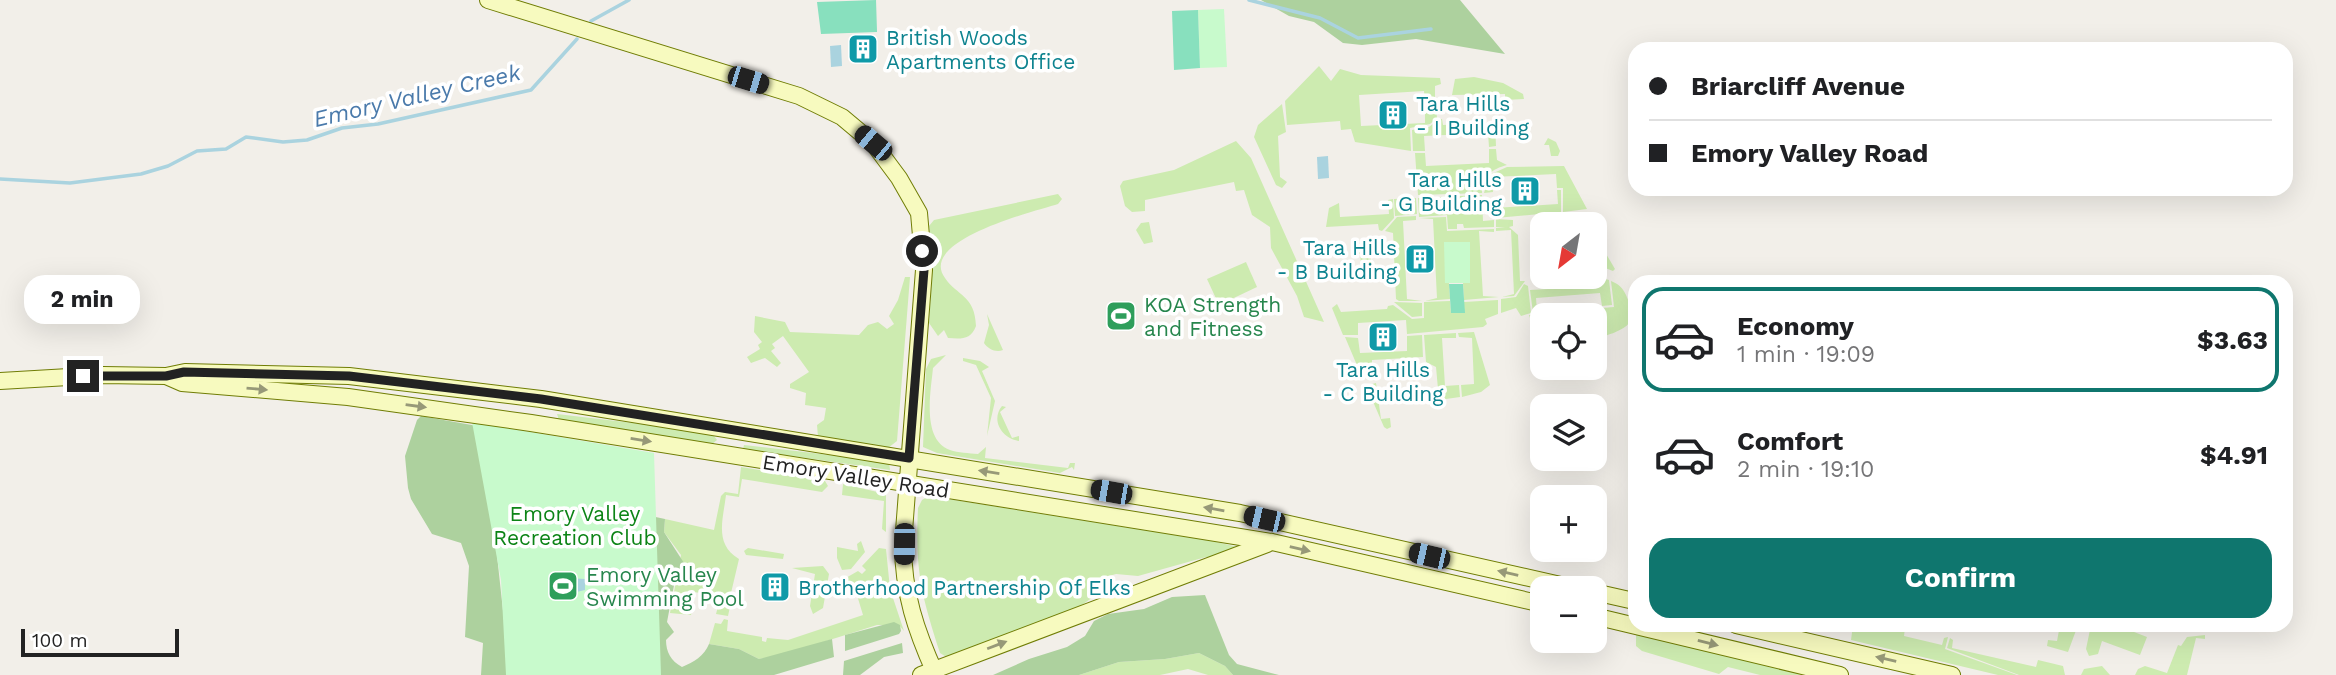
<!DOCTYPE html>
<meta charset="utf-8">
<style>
:root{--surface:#fff;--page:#f6f6f6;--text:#202124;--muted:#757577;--line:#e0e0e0;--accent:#0f766e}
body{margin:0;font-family:"Work Sans",sans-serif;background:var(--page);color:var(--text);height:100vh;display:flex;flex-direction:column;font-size:26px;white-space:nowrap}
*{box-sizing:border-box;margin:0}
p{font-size:23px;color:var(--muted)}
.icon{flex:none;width:38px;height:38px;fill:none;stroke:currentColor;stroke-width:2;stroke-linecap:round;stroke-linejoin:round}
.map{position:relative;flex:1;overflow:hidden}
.drawer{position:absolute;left:1628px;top:275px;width:665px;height:357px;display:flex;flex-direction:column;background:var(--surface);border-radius:21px;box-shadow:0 7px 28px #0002}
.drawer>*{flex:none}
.guide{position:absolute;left:1628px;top:42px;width:665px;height:154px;border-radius:21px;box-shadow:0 7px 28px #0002;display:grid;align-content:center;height:154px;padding:0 21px;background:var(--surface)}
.needle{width:46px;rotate:211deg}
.controls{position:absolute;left:1530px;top:212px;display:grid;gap:14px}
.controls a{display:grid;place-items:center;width:77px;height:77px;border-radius:14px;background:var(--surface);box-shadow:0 7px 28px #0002;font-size:35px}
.scale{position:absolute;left:21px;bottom:18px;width:158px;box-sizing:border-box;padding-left:7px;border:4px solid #222;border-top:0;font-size:19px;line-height:24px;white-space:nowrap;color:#222;-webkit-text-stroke:5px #fff;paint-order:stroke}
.end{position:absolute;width:32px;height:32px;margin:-16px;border:9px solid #222;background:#fff;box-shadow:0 0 0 4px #fff}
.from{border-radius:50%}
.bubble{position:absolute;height:49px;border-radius:21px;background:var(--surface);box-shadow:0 7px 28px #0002;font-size:23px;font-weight:700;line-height:49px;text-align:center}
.car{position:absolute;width:21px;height:42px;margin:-21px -10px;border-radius:9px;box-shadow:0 0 5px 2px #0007;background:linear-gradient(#222 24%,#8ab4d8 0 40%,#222 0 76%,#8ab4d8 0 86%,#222 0)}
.guide b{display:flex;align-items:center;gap:24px;height:66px;font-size:26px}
.guide b+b{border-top:2px solid var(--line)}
.guide i{width:18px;height:18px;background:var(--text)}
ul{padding:12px 0 0;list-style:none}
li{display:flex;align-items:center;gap:21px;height:105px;margin:0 14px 10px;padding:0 7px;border:4px solid transparent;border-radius:21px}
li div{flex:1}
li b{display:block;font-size:26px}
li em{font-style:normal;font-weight:700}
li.current{border-color:var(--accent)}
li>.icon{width:63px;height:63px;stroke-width:1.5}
.button{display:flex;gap:14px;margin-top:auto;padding:14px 21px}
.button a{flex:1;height:80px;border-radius:21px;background:var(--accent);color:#fff;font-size:28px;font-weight:700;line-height:80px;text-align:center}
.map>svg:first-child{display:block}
.grass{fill:#cdebb0}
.forest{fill:#add19e}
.park{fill:#c8facc}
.pitch{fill:#88e0be}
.water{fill:#aad3df}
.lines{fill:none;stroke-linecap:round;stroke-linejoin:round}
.stream{stroke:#aad3df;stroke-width:3.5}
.secondary-casing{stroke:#707d05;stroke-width:18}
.secondary{stroke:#f7fabf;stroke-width:16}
.oneway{fill:#979978}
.route{stroke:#222;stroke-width:9}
.labels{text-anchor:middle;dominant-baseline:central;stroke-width:7;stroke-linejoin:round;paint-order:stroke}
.culture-label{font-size:21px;fill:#0d838f;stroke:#fff;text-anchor:start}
.leisure-label{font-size:21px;fill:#27864d;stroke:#fff;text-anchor:start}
.street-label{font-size:21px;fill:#222;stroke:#fff}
.park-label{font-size:21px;fill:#0c8416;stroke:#fff}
.water-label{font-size:23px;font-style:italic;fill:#4a7aab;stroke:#fff}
</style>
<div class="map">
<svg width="2336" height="675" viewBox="0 0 2336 675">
<rect width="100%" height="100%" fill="#f2efe9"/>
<g class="grass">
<polygon points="1319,66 1331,81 1340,69 1361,75 1440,78 1441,84 1435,86 1435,106 1425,105 1424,91 1359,95 1361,126 1425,123 1425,108 1436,108 1437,118 1430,124 1410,128 1411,151 1355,142 1351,129 1341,130 1340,121 1287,125 1285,101"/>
<polygon points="1474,77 1503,83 1523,94 1524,99 1505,100 1505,94 1452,95 1455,79"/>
<polygon points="1282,104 1286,132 1278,136 1280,177 1287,182 1282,188 1276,185 1254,137 1258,125"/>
<polygon points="1439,119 1442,119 1443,125 1495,122 1496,146 1489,147 1488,133 1424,136 1425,151 1413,151 1412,130 1429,127"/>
<polygon points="1548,138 1556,142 1560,151 1558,156 1551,156 1549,145 1544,145"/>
<polygon points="1236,141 1251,158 1324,322 1304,317 1297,296 1271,248 1270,227 1252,215 1244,190 1236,191 1234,182 1145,200 1145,211 1132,212 1125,206 1120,186 1123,181 1174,170"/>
<path d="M1489,149H1496L1497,160L1507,165C1492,169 1482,176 1482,193L1418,195L1415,153H1425L1426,166L1489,163Z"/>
<polygon points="1564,166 1587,209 1563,212 1563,188 1557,188 1556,174 1492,177 1493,192 1484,193 1489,175 1507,167"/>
<polygon points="1557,190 1561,190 1561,212 1496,218 1492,194 1494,208 1558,204"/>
<path d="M1058,194L1062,199L1058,204C1036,211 917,240 945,278C957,296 975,295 976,326C971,340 961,339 948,338L944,330L938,336L929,323L933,259L929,226L934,220Z"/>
<polygon points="1482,195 1483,221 1494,220 1494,227 1464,228 1463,224 1457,224 1457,229 1448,229 1447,215 1419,217 1418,198"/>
<polygon points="1416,198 1417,214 1395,216 1394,199"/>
<polygon points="1393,199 1394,218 1382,231 1379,230 1378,224 1326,227 1329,208 1339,203 1340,217 1389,214 1388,200"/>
<polygon points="1416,216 1416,220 1403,221 1407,299 1422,301 1399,301 1396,299 1393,233 1385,231 1397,217"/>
<polygon points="1446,217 1447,231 1494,229 1494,232 1479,231 1483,296 1499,297 1464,300 1463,283 1469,283 1470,243 1445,242 1445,283 1449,283 1450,299 1425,301 1437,298 1433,219 1419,218"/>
<polygon points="1496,219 1513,220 1513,226 1509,227 1518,235 1520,281 1525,281 1514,296 1502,297 1514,294 1511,230 1496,231 1496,228 1505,227 1496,227"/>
<polygon points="1149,222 1153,242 1144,244 1136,230 1141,223"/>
<polygon points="1361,243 1362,253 1371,253 1371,263 1361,263 1360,254 1351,254 1351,244"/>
<polygon points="1602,247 1615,269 1613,271 1600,266"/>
<polygon points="1246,262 1257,287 1219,305 1207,279"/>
<polygon points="905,277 910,277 897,441 888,448 818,437 817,425 824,420 826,408 805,405 806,393 790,388 790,384 809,372 783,336 772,344 775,348 771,351 781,363 777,367 765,358 751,363 747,357 760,349 758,345 762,342 754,332 755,316 785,322 790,332 859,335 868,325 878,322 887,329 894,324 889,316 898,300"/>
<polygon points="1602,278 1609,280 1612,305 1602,306 1600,293 1536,298 1537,312 1533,313 1530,290 1602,286"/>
<path d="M1611,281C1622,285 1625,292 1629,302C1642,328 1614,332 1594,340V324L1603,323L1602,308L1614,307Z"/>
<polygon points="1524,284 1528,286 1531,313 1521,316 1516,308 1501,313 1501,299 1516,297"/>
<polygon points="1498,300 1498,314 1485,319 1487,324 1483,327 1407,334 1406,320 1358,323 1358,335 1343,335 1332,308 1337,304 1341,312 1387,309 1388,306 1393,305 1412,319 1424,318 1424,302 1450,301 1451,313 1464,312 1464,302"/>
<polygon points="1394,302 1422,303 1422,316 1412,317"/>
<path d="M987,314L1003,350C996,353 988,349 984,343L989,325Z"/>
<polygon points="1529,315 1537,315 1539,329 1542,329 1542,355"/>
<polygon points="1474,332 1490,385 1481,392 1462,397 1461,385 1474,384 1472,338 1459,337 1458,333"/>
<polygon points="1456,333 1456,338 1442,338 1445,386 1459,385 1460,397 1439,400 1436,367 1426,362 1424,335"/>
<polygon points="1422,335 1423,357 1372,360 1372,370 1359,370 1345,337 1358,338 1360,353 1407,351 1407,336"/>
<path d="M946,355L933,368C931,390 921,440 950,450C958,453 969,453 978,454L986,447L985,458L1068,468L1070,463H1075L1074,470L1072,467L1060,473L937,453L923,447L926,369L931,359Z"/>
<polygon points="963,358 980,361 989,367 982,371 995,401 987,436 991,398 976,365 963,361"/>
<polygon points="1376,383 1381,419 1390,418 1391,427 1387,429 1384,427 1368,390 1369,385"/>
<path d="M1002,406L1006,407L1000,412L1012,438L1019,436V441C1003,439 990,421 1002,406Z"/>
<polygon points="557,414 701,431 714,436 717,440 712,444 559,420"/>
<polygon points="744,445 889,462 890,470 743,449"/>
<path d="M741,467L825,481L828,486L822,492L742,479L739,497L726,495C723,520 714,544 739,559L731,593L735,602H731L728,616L716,614L720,599L718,595L693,592L686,599L692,610L691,615L670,613L681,555L664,532L665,519L714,530L721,496L725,492L738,494Z"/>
<polygon points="843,484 886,494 886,532 882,529 884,501 842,495"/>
<path d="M929,496L1212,541L1238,547L1211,558L1206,557L1138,576L1116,574L1102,578L1094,585L1100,592L1075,610L948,658L940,653C921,594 915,571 918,508L922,500Z"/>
<polygon points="861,541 865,552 851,569 842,570 837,558 837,547 858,551 857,544"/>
<polygon points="748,548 784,554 783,559 746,555 744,551"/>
<polygon points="879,548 886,549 890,589 904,631 899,625 877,625 779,656 759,659 739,649 709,644 715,623 721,624 724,619 728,620 727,631 762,637 762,641 766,642 767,638 788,640 863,615 853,582 846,584 844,579 858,571 862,574 866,570 862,566"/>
<polygon points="823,566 829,574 823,608 813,614 810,606 815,574 792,568"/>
<polygon points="1853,625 1901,626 1905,628 1904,636 1942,645 1944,638 1948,637 1945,649 2017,675 1998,675 1851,640"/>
<polygon points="2060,625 2078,625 2068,652 2047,646 2048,640 2057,641"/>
<polygon points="2091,625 2116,625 2147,637 2140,655 2102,641 2098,654 2089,656 2086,649"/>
<polygon points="1636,634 1812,675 1760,675 1728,667 1719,674 1642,651 1636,646"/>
<polygon points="2205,635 2205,639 2196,638 2187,675 2135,675 2138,669 2145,666 2167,673 2178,645 2181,646 2187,637"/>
<polygon points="1950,638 1953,640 1952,648 2036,667 2038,660 2063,666 2065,675 2019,675 1947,648"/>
<polygon points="1199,653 1225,666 1233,675 1208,675 1188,669 1160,675 1079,675 1119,662 1165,659"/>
<polygon points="2102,666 2110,675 2081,675 2084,669"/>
</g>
<g class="forest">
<polygon points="1261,0 1460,0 1505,54 1416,39 1362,45 1343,43 1314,22 1289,16"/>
<polygon points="421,416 483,427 510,675 481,675 483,643 465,637 469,566 461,543 432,534 411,499 408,488 405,456 417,420"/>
<path d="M651,516L665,519L664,532L684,563L682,576L675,580L667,622L674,632L666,640C666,652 671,661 682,667C694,662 704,656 709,644L739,649L759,659L832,639L834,657L774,675H601Z"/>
<polygon points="1205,595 1229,655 1237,664 1279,675 1233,675 1225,666 1199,653 1165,659 1119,662 1079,675 993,675 1029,659 1067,647 1085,636 1094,621 1108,614 1144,609 1172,597"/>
<polygon points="894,622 900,625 901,631 899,634 845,651 845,635"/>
<polygon points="902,643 903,653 884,657 860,675 843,675 844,661"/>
</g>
<g class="park">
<polygon points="1224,9 1227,67 1200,68 1198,10"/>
<polygon points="1444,242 1470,242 1470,283 1445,283"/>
<polygon points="472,422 654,453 661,675 506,675 501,580"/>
</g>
<g class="pitch">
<polygon points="876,0 877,32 821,34 817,2"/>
<polygon points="1198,10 1200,68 1174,70 1172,11"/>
<polygon points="1449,284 1463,284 1465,313 1451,313"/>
</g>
<g class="water">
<polygon points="841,45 842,66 831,67 830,46"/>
<polygon points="1328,156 1329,178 1318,179 1317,157"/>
<polygon points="551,577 585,579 585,590 551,598"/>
</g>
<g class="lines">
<g class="stream">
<polyline points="1249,0 1320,18 1358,38 1431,29"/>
<polyline points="591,21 629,0"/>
<polyline points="0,179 70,183 141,174 168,166 197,151 226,149 246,137 283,142 307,140 342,128 378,124 531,90 577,39"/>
</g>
<g class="secondary-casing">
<g id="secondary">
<path d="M488,0L799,96L842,117L873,143L899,178L919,213L924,270L903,544C903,593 916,631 936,675"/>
<polyline points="166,376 182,383 348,397 531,423 1272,542 1542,604"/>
<polyline points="0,381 103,375 166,376 185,372 349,376 541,399 1240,513 1574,588"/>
<polyline points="1594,592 1634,601"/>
<polyline points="1594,616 1840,675"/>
<polyline points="1736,625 1952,675"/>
<polyline points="921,675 1267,544"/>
</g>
</g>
<use href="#secondary" class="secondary"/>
</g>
<defs><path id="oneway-solid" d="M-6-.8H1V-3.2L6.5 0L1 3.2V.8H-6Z" transform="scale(1.75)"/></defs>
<g class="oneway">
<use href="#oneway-solid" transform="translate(257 389) rotate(5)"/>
<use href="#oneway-solid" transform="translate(416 406) rotate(8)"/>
<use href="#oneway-solid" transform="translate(641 440) rotate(9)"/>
<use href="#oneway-solid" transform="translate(989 472) rotate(-171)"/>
<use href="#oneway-solid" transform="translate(1214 509) rotate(-170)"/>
<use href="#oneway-solid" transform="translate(1300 549) rotate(13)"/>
<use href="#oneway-solid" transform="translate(1508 573) rotate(-167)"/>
<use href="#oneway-solid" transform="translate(1708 643) rotate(14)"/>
<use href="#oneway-solid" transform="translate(997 645) rotate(-21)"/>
<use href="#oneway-solid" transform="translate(1886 659) rotate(-167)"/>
</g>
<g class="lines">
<polyline class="route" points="83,376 166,376 184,372 349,376 541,399 909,458 924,270 922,251"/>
</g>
<defs>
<g id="building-square" transform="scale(1.575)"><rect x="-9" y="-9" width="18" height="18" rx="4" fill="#0f9aa8" stroke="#fff"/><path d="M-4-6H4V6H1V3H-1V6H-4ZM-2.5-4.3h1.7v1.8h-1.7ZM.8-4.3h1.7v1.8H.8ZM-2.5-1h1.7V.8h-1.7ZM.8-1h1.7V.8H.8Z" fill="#fff"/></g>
<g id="stadium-square" transform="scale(1.575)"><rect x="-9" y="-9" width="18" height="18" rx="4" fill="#2e9e5b" stroke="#fff"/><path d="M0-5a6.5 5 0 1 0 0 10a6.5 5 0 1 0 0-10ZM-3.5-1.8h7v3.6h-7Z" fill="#fff"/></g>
</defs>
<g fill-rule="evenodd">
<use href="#building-square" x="863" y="49"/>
<use href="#building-square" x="1393" y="115"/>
<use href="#building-square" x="1525" y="191"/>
<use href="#building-square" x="1420" y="259"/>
<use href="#stadium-square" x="1121" y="316"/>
<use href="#building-square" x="1383" y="337"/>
<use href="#stadium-square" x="563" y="586"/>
<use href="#building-square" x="775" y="587"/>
</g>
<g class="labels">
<g class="culture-label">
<text x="886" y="37">British Woods<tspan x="886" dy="24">Apartments Office</tspan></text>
<text x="1416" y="103">Tara Hills<tspan x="1416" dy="24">- I Building</tspan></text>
<text x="1502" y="179" text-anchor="end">Tara Hills<tspan x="1502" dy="24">- G Building</tspan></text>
<text x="1397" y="247" text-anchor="end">Tara Hills<tspan x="1397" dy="24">- B Building</tspan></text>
<text x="1383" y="369" text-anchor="middle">Tara Hills<tspan x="1383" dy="24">- C Building</tspan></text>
<text x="798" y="587">Brotherhood Partnership Of Elks</text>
</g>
<g class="leisure-label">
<text x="1144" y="304">KOA Strength<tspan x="1144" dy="24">and Fitness</tspan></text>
<text x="586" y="574">Emory Valley<tspan x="586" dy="24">Swimming Pool</tspan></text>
</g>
<g class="street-label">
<text transform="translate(856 476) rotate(9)">Emory Valley Road</text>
</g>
<g class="park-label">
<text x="575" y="513">Emory Valley<tspan x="575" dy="24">Recreation Club</tspan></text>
</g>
<g class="water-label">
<text transform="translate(417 96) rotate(-13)">Emory Valley Creek</text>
</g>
</g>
</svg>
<div class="controls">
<a><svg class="needle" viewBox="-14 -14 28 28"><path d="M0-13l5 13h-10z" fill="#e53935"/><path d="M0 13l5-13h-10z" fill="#757577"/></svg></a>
<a><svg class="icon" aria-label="locate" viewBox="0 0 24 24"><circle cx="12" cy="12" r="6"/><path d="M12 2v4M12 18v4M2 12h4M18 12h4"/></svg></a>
<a><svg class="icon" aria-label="layers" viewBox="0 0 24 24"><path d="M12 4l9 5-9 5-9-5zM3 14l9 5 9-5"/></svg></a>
<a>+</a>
<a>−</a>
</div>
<div class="scale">100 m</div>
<i class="end from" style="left:922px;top:251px"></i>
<i class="end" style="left:83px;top:376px"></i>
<div class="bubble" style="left:24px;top:275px;width:116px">2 min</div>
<i class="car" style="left:748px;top:80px;rotate:107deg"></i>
<i class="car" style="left:873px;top:143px;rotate:310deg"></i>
<i class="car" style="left:1111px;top:492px;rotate:280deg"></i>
<i class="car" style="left:1264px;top:519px;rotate:283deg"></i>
<i class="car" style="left:904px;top:544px;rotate:181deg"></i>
<i class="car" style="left:1429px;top:556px;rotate:283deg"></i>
<div class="guide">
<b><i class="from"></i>Briarcliff Avenue</b>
<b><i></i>Emory Valley Road</b>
</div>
<section class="drawer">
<ul>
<li class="current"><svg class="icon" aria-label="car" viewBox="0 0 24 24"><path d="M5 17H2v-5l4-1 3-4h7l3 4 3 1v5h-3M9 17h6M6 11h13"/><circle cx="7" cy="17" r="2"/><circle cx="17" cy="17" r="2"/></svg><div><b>Economy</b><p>1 min · 19:09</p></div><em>$3.63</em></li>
<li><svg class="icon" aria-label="car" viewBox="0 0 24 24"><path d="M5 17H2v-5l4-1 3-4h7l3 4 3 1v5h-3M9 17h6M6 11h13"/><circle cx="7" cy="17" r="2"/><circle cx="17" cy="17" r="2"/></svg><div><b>Comfort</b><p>2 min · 19:10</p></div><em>$4.91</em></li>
</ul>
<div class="button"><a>Confirm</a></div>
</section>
</div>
